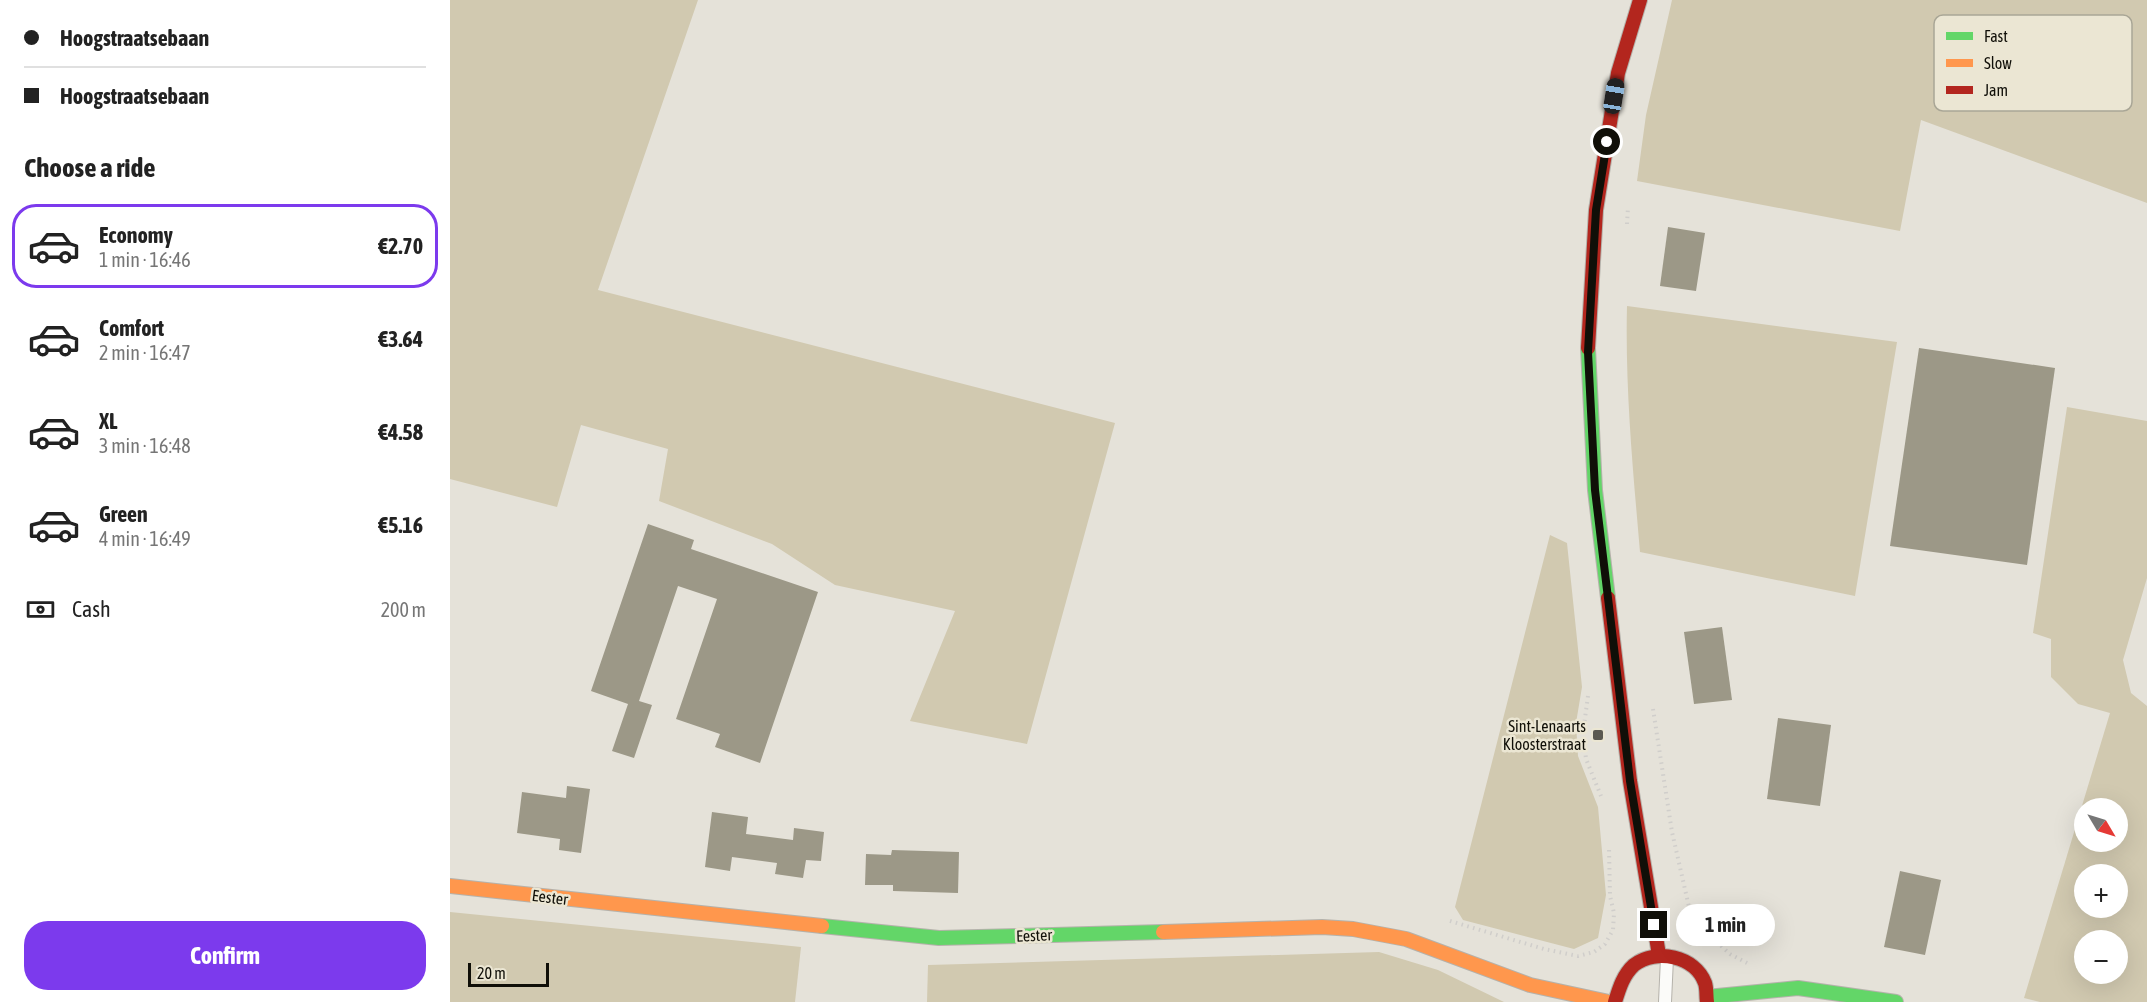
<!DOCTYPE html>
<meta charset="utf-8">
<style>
:root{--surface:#fff;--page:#f2f2f2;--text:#222;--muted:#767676;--line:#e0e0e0;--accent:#7c3aed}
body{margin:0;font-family:"Asap Condensed",sans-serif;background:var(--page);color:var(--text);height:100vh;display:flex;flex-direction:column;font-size:22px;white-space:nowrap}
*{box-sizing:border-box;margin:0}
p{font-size:20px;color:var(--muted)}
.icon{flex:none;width:33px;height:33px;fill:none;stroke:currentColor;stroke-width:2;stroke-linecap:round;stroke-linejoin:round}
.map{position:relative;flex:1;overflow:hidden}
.details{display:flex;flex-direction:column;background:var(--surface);width:450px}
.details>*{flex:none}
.top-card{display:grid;align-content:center;height:132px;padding:0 24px;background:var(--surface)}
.needle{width:39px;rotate:128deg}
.fabs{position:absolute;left:1624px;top:798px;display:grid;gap:12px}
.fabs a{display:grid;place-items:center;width:54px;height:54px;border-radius:50%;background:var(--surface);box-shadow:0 6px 24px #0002;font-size:30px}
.scale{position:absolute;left:18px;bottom:15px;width:81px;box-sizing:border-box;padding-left:6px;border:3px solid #100f08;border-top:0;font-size:16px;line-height:21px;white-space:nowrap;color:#100f08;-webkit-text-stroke:4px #ebe6d3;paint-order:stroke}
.end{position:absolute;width:27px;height:27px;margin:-14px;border:8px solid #100f08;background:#fff;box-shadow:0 0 0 3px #fff}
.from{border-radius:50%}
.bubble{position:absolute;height:42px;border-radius:21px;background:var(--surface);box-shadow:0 6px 24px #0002;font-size:20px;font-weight:700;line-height:42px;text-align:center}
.car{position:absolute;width:18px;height:36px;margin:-18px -9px;border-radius:8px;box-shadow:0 0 4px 2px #0007;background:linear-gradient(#222 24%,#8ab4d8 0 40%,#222 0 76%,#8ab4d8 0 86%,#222 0)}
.top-card b{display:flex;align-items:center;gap:21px;height:57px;font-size:22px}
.top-card b+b{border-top:2px solid var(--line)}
.top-card i{width:15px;height:15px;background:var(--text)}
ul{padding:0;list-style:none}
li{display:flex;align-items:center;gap:18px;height:84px;margin:0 12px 9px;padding:0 12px;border:3px solid transparent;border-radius:24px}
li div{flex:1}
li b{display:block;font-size:22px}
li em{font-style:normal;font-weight:700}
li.selected{border-color:var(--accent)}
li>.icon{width:54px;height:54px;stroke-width:1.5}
h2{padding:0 24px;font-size:27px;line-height:72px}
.pay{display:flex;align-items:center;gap:15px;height:66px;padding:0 24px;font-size:22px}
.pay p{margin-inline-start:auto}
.button{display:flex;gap:12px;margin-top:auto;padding:12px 24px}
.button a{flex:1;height:69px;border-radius:24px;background:var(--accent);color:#fff;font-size:24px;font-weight:700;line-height:69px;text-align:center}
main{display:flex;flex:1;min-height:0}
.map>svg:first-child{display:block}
.green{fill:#d1c9b0;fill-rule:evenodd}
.building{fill:#9c9887}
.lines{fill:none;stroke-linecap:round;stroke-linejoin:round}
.lane-casing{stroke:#b5b2ab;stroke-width:14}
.fast-casing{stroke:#b5b2ab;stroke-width:16}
.slow-casing{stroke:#b5b2ab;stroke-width:16}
.jam-casing{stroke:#b5b2ab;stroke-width:16}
.path{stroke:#d0cecb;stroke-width:4;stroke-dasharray:1.5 4.5;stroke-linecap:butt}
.lane{stroke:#fbfbf9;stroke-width:12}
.fast{stroke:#63d668;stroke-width:14}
.slow{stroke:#ff974d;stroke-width:14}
.jam{stroke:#b3261e;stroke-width:14}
.route{stroke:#100f08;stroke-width:8}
.poi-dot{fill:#5b5951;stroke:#ebe6d3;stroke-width:2}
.labels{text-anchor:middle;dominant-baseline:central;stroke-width:5;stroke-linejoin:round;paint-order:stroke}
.poi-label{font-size:16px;fill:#100f08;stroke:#ebe6d3;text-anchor:end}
.street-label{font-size:16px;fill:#100f08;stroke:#ebe6d3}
.key{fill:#ebe6d3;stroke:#a9a696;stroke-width:1.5}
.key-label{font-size:16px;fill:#100f08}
</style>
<main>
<section class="details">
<div class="top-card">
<b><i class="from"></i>Hoogstraatsebaan</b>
<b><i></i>Hoogstraatsebaan</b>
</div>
<h2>Choose a ride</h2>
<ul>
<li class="selected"><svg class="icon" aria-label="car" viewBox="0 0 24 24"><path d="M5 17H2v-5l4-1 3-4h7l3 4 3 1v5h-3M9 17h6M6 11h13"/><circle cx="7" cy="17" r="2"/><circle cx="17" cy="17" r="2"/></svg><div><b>Economy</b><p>1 min · 16:46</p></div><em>€2.70</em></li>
<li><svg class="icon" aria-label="car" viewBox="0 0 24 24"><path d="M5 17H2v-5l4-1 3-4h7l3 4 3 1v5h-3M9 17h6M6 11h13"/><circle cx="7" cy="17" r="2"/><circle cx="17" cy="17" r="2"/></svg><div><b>Comfort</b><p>2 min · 16:47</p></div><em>€3.64</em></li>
<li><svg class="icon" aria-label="car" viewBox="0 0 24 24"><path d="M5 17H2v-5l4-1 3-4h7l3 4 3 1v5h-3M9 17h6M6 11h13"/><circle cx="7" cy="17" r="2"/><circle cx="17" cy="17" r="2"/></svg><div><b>XL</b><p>3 min · 16:48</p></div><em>€4.58</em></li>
<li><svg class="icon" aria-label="car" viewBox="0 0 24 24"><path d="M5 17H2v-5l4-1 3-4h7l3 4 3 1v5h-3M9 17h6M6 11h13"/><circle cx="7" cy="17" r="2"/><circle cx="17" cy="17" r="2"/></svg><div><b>Green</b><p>4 min · 16:49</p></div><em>€5.16</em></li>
</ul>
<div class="pay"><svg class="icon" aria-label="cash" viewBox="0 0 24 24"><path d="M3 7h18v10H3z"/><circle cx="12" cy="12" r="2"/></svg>Cash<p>200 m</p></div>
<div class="button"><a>Confirm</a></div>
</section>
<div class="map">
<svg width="1697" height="1002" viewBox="0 0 1697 1002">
<rect width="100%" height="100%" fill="#e5e2d9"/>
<g class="green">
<polygon points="0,0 248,0 148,290 665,423 577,744 460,721 505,611 385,585 322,544 209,501 218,449 131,425 107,507 0,479"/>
<polygon points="1222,0 1697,0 1697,203 1471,120 1450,231 1187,181 1196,115"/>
<path d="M1177,306L1447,342L1405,596L1190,552C1183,470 1175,388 1177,306Z"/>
<path d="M1617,407L1697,421V578L1673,660L1681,693L1697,706V1002H1590L1574,998L1660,713L1628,704L1601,677V639L1583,633ZM1635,808H1668V842H1635ZM1635,874H1668V908H1635ZM1635,940H1668V974H1635Z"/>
<polygon points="1100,535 1117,543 1132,687 1126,723 1128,756 1148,807 1156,895 1148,938 1124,949 1013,920 1005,907"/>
<polygon points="0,912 351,947 345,1002 0,1002"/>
<polygon points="929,952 988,970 1054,1002 477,1002 478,965"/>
</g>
<g class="building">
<polygon points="1218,227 1255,233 1246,291 1210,286"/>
<polygon points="1469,348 1605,368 1577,565 1440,546"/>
<polygon points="198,524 244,540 241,549 368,592 310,763 265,747 270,734 226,719 267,599 228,586 189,701 202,705 184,758 162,751 178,704 141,691"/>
<polygon points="1272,627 1282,700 1244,704 1234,632"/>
<polygon points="1328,718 1381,725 1370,806 1317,799"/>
<polygon points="117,786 140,789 131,853 109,850 110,839 67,833 72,792 116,798"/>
<polygon points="262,812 298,817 296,834 343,840 344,828 374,832 371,861 356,860 353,878 325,874 327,863 282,857 280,871 255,867"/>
<polygon points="442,850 509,852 508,893 443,891 443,885 415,885 416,854 441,855"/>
<polygon points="1450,871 1491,880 1475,955 1434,947"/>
</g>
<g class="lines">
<g class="lane-casing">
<polyline id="lane" points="1215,1002 1217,958"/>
</g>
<g class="fast-casing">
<g id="fast">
<polyline points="1138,348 1145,490 1158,598"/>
<polyline points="372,926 489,938 713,932"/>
<polyline points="1257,997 1348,988 1446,1002"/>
</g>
</g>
<g class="slow-casing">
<g id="slow">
<polyline points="0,886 372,926"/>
<polyline points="713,932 872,927 903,929 956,939 1080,985 1159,1002"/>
</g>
</g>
<g class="jam-casing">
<g id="jam">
<polyline points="1138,348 1146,210 1168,73 1190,0"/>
<polyline points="1158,598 1180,781 1209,955"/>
<path d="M1165,1002C1169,989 1173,975 1184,965C1206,948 1245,956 1255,983C1257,989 1256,996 1257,1002"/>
</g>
</g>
<g class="path">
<polyline points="1177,224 1178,207"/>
<polyline points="1138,696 1133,733 1136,759 1151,796"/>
<polyline points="1203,709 1222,832 1239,907 1258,934 1280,954 1297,963"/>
<polyline points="1000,921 1094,949 1128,956 1144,952 1155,944 1163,930 1164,913 1160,896 1159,848"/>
</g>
<use href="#lane" class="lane"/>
<use href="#fast" class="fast"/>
<use href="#slow" class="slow"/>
<use href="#jam" class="jam"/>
</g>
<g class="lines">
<polyline class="route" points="1157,142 1146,210 1138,352 1145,490 1180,781 1204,925"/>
</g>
<rect class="poi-dot" x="1142" y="729" width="12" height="12" rx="3"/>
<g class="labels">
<g class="poi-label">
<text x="1136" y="726">Sint-Lenaarts<tspan x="1136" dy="18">Kloosterstraat</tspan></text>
</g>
<g class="street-label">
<text transform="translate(100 897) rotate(7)">Eester</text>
<text transform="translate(584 935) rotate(-2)">Eester</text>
</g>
</g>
<rect x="1484" y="15" width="198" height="96" rx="9" class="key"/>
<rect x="1496" y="32" width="27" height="8" fill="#63d668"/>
<rect x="1496" y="59" width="27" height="8" fill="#ff974d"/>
<rect x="1496" y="86" width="27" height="8" fill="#b3261e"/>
<g class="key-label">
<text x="1534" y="42">Fast</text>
<text x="1534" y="69">Slow</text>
<text x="1534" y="96">Jam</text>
</g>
</svg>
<div class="fabs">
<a><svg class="needle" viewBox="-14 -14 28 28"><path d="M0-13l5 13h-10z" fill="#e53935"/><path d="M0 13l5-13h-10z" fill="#767676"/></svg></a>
<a>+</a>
<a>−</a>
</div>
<div class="scale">20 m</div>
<i class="end from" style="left:1157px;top:142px"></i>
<i class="end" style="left:1204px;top:925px"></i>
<div class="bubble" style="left:1226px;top:904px;width:99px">1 min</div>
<i class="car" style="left:1164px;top:96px;rotate:9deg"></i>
</div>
</main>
